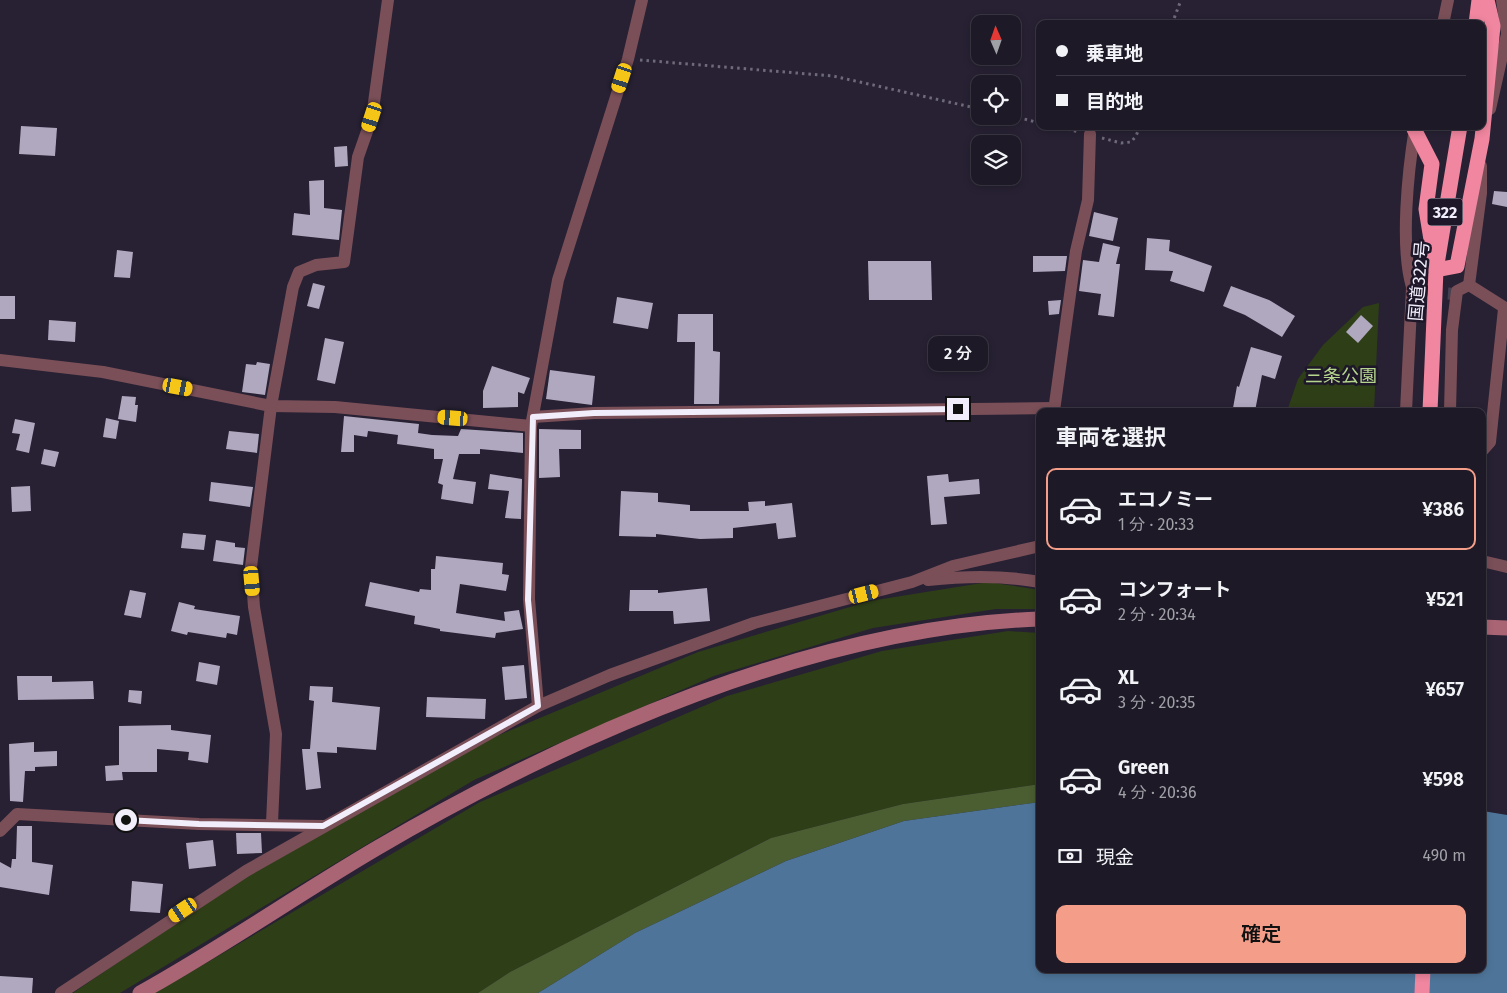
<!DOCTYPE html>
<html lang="ja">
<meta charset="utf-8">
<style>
:root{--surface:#1d1926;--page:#2a2632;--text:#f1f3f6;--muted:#a0a0a7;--line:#3b3843;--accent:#f49e8a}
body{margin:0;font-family:"Fira Sans","Noto Sans JP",sans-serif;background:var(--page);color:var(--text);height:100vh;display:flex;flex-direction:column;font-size:19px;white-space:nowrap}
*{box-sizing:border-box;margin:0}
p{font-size:16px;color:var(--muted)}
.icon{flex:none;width:28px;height:28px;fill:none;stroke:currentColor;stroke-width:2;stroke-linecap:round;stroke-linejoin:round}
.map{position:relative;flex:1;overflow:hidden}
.sheet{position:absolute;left:1036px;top:408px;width:450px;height:565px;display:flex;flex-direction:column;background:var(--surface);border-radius:10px;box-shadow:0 2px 8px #0003,0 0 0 1px var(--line)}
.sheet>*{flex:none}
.top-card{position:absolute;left:1036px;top:20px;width:450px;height:110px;border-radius:10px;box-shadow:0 2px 8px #0003,0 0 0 1px var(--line);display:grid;align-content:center;height:110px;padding:0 20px;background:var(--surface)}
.needle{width:32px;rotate:358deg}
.controls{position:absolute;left:971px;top:15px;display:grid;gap:10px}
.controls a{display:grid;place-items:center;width:50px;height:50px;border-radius:10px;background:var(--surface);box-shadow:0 2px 8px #0003,0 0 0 1px var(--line);font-size:25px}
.end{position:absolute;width:22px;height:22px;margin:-11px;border:6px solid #f1edfa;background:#111;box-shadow:0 0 0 2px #111}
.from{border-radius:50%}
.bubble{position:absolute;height:35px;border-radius:10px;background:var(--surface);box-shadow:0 2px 8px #0003,0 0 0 1px var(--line);font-size:16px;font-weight:600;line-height:35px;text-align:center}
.car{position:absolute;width:15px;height:30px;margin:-15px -8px;border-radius:6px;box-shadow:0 0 4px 1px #0007;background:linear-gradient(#f5c518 24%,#345 0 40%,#f5c518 0 76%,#345 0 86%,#f5c518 0)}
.top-card b{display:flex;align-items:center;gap:18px;height:48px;font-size:19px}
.top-card b+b{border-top:1px solid var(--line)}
.top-card i{width:12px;height:12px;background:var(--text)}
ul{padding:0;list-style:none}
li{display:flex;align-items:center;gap:15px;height:82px;margin:0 10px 8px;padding:0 10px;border:2px solid transparent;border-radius:10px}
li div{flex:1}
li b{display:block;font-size:19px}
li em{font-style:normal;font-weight:600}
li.active{border-color:var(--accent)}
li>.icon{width:45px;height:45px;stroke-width:1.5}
h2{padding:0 20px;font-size:22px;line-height:60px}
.pay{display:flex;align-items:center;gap:12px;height:55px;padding:0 20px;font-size:19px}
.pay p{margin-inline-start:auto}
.button{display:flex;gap:10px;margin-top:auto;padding:10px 20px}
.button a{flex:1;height:58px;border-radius:10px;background:var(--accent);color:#111;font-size:20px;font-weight:600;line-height:58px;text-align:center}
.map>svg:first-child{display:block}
.green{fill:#2e3e17}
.forest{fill:#4b5e31}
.water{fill:#4e7599}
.building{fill:#afa8bf}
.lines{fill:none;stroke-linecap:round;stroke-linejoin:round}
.street-tunnel{stroke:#454051;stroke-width:12;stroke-dasharray:12 6;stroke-linecap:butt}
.path{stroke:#6f6a7a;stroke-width:3;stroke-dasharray:2.5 4;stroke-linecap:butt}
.street{stroke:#7a4f58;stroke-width:12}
.secondary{stroke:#aa6575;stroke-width:15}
.highway{stroke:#f0869f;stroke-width:15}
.route{stroke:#f1edfa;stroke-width:6}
.labels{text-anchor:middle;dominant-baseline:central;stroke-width:5;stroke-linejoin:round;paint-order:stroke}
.shield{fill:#1d1729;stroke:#b1adbb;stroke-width:1}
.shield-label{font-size:16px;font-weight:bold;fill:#f1edfa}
.street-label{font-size:18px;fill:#f1edfa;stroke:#1d1729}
.park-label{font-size:18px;fill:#b6d58d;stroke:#1d1729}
</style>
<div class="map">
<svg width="1507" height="993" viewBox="0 0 1507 993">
<rect width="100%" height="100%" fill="#272133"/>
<g class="green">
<polygon points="1379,303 1374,411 1287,411 1298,379 1323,345 1363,307"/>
<polygon points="988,582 1040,590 1040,609 996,609 873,628 714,676 474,780 120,993 73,993 222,891 463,750 698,652 870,601"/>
<polygon points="1008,631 1040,633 1040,784 903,804 771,838 510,972 478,993 155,993 480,802 727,696 882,651"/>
</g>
<polygon class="forest" points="1040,784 1040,802 904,821 786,861 635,933 538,993 478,993 510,972 771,838 903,804"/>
<polygon class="water" points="1040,802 1040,969 1482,969 1483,811 1507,815 1507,993 538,993 635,933 786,861 904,821"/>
<g class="building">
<polygon points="21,126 57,128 55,156 19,154"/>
<polygon points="347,146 348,166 335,167 334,147"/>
<polygon points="324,180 324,208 342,210 339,240 292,235 294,213 310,215 309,181"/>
<polygon points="1494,191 1507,192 1507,207 1492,204"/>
<polygon points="1094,212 1118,218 1113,241 1089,236"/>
<polygon points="1147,238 1170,240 1169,251 1212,266 1204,292 1170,281 1173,271 1145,270"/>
<polygon points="1103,243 1120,247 1116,264 1120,264 1114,317 1098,315 1101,294 1079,291 1083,260 1099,262"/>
<polygon points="117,250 133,252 130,278 114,277"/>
<polygon points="1033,256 1067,256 1065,271 1033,272"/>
<polygon points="868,261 931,261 932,300 869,300"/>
<polygon points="313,283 325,286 319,309 307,306"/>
<polygon points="1231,286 1269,300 1295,316 1282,337 1245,315 1223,306"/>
<rect x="0" y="296" width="15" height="23"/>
<polygon points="617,297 653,303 648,329 613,323"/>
<polygon points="1061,300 1059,314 1049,315 1048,301"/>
<polygon points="678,314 713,314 713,351 720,352 719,404 694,404 695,342 677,342"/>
<polygon points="1361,315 1373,326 1358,343 1346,332"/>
<polygon points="49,320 76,322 75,342 48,340"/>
<polygon points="325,338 344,342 335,384 317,380"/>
<polygon points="1251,347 1282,356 1275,379 1262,375 1255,411 1233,408 1237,386 1239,387"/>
<polygon points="257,362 270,364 265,395 242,392 246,364 256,365"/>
<polygon points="492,366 530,378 524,394 518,392 518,407 483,408 483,391"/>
<polygon points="550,370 595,376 592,405 546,399"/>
<polygon points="122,396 136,397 135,405 138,405 136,422 118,419"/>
<polygon points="344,416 419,424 418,433 432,435 458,436 461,429 523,433 523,453 480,449 480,454 459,454 453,479 476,482 473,504 441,499 443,485 438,483 443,459 434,459 434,449 397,444 398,435 368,431 367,437 354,435 354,452 341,452"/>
<polygon points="106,418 119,421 116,439 103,437"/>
<polygon points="15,419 35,423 29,453 16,450 20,434 12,433"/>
<polygon points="539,429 581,430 581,449 559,449 560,477 539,478"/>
<polygon points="229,431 259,434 257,453 226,449"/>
<polygon points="44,449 59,452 55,467 41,464"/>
<polygon points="490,474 522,479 521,519 505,518 509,491 488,489"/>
<polygon points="948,474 949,482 979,479 980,494 944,497 947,524 931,525 927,476"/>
<polygon points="211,482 253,487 250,507 209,501"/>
<polygon points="30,486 31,511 12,512 11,487"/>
<polygon points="621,491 658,493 658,502 690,505 690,511 749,511 748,502 765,501 765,506 792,503 796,537 778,539 776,523 733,528 733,538 700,539 656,534 656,537 619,536"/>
<polygon points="183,533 206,535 204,550 181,548"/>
<polygon points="216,540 235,543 235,547 245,548 243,565 213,561"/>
<polygon points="436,556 503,563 502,574 509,575 506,591 460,584 456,613 505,621 504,612 519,610 523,629 496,633 495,638 440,631 440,629 414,624 415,616 365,606 370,582 419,592 420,589 431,590 431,569 435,569"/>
<polygon points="707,588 710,621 674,624 673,611 629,611 630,590 658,590 658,593"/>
<polygon points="130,590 146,593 141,618 124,615"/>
<polygon points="179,602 195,606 194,609 240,616 237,635 227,633 226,638 188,632 187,635 171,631"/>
<polygon points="199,662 220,666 217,685 196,681"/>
<polygon points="524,665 527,698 505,700 502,667"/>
<polygon points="17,676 52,676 52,682 93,681 94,699 18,700"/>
<polygon points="310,686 333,687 332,702 380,707 376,750 337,747 337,753 317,752 321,788 306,790 302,749 310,749 314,701 309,700"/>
<polygon points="129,690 142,691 141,704 128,702"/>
<polygon points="427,697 486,699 485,719 426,717"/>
<polygon points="171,725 171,730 211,735 208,763 188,760 189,752 157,749 157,772 122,772 123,780 106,781 105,766 119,765 119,726"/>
<polygon points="34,742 34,752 57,751 57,766 35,767 35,771 25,771 23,802 10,801 9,744"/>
<polygon points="17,826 32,826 32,862 53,865 49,895 0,887 0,862 11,868 12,859 16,859"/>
<polygon points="236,833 261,833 262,853 237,854"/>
<polygon points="213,840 216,866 189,869 186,843"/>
<polygon points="132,881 163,884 160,913 130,911"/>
<polygon points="0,976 33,978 32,993 0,993"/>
</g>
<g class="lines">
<polyline class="street-tunnel" points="1412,291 1456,294"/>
<g class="path">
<polyline points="1172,24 1181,0"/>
<polyline points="640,60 833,76 980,109"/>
<polyline points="1012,116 1040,123"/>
<polyline points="1055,126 1079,132"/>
<polyline points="1102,138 1121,143 1131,142 1136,136 1140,126"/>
</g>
<g class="street">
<polyline points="1502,0 1507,33"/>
<polyline points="1443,24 1448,0"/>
<polyline points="1490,109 1507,34"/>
<polyline points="1469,285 1481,193 1481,166"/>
<polyline points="1469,285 1507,309"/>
<polyline points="0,360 103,372 271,406 335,407 531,426"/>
<polyline points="1054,411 1076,251 1088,200 1090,134"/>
<path d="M1406,411L1412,287C1400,246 1408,171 1415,128"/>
<polyline points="1450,411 1452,330 1457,291 1469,285"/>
<polyline points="533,417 594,413 1054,408"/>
<polyline points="1482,451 1490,442 1504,309"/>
<polyline points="1482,561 1507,567"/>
<path d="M928,580C966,576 1002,575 1040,582"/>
<polyline points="538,706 529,599 531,426 558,280 628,59 642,0"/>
<polyline points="272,823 276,734 254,607 251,567 271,406 293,287 299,272 316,265 344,262 358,157 372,117 388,0"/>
<polyline points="0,831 17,814 199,824 323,826"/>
<polyline points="61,993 246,871 538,706 610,675 754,623 912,582 953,566 1040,546"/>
</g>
<g class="secondary">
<polyline points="1482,627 1507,628"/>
<path d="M140,993C221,948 297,895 377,848C570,735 814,627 1040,619"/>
</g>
<g class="highway">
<polyline points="1476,24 1479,0"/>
<polyline points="1414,129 1432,164 1426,209 1436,270 1457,266 1482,139 1493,26 1487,0"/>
<polyline points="1430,411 1436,270 1460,126"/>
<polyline points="1422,993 1423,969"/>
</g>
</g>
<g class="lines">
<polyline class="route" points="126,820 199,824 323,826 538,706 528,600 533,417 594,413 958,409"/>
</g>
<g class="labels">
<rect class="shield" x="1427.5" y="198.5" width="35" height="27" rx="4"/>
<g class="shield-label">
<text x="1445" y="212">322</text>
</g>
<g class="street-label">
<text transform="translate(1419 281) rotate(-85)">国道322号</text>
</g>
<g class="park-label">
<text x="1341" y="376">三条公園</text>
</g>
</g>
</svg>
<div class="controls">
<a><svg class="needle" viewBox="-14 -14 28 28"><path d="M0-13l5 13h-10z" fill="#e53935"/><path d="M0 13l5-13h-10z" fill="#a0a0a7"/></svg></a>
<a><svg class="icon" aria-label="locate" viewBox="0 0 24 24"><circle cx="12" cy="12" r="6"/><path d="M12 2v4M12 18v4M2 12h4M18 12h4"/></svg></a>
<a><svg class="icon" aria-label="layers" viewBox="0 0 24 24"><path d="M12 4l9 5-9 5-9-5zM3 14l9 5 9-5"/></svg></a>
</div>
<i class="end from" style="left:126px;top:820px"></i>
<i class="end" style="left:958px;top:409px"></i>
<div class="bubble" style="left:928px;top:336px;width:60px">2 分</div>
<i class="car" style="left:622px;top:78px;rotate:198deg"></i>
<i class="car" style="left:372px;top:117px;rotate:198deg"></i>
<i class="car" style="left:178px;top:387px;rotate:101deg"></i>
<i class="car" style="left:453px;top:418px;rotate:275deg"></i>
<i class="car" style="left:252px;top:581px;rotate:175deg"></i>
<i class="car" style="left:864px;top:594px;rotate:76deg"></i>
<i class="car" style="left:183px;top:910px;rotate:236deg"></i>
<div class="top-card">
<b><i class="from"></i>乗車地</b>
<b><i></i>目的地</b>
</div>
<section class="sheet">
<h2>車両を選択</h2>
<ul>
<li class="active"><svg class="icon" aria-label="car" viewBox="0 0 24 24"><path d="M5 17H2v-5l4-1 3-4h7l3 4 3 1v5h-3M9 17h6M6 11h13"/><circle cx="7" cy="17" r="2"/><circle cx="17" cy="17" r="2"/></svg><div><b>エコノミー</b><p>1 分 · 20:33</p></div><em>¥386</em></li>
<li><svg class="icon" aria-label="car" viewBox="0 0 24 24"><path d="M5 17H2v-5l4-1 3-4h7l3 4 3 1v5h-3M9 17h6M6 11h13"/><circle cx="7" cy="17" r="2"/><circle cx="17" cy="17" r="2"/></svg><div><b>コンフォート</b><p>2 分 · 20:34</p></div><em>¥521</em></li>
<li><svg class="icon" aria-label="car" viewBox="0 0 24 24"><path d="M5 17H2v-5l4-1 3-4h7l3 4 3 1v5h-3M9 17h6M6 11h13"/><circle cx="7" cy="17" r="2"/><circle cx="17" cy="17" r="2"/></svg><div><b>XL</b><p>3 分 · 20:35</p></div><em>¥657</em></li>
<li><svg class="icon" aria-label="car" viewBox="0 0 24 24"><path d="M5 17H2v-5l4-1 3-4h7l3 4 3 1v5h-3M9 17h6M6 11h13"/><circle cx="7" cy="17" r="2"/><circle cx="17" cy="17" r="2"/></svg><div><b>Green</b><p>4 分 · 20:36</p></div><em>¥598</em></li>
</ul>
<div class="pay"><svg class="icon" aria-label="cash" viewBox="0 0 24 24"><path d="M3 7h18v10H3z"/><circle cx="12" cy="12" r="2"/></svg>現金<p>490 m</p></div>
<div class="button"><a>確定</a></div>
</section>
</div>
